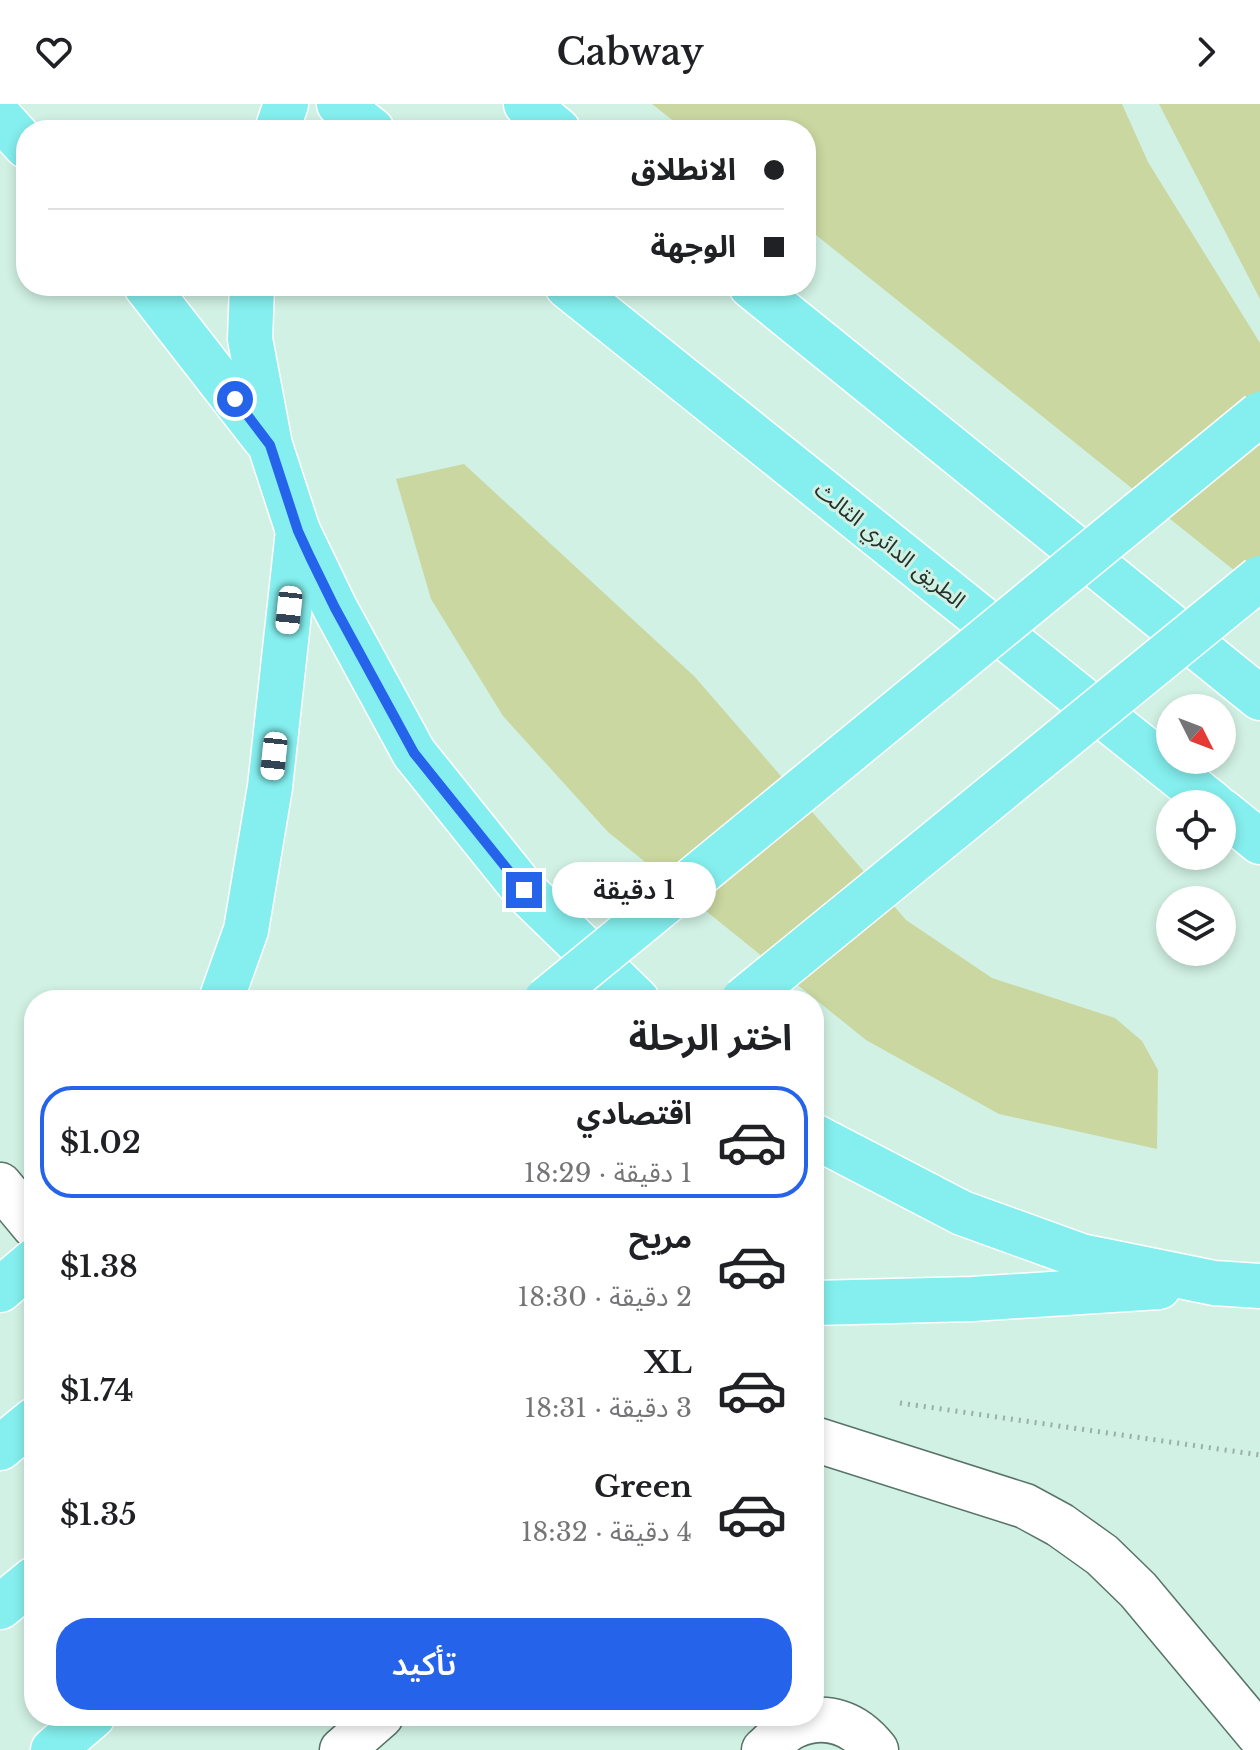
<!DOCTYPE html>
<html lang="ar">
<meta charset="utf-8">
<style>
:root{--surface:#fff;--page:#f6f6f6;--text:#202124;--muted:#757577;--line:#e0e0e0;--accent:#2563eb}
body{margin:0;font-family:"Libre Baskerville","Noto Sans Arabic",serif;background:var(--page);color:var(--text);direction:rtl;height:100vh;display:flex;flex-direction:column;font-size:30px;white-space:nowrap}
*{box-sizing:border-box;margin:0}
p{font-size:26px;color:var(--muted)}
.icon{flex:none;width:44px;height:44px;fill:none;stroke:currentColor;stroke-width:2;stroke-linecap:round;stroke-linejoin:round}
.map{position:relative;flex:1;overflow:hidden;direction:ltr}
.side{position:absolute;left:24px;top:886px;width:800px;height:736px;display:flex;flex-direction:column;background:var(--surface);border-radius:32px;box-shadow:0 4px 12px #0003;direction:rtl}
.side>*{flex:none}
.hud{position:absolute;left:16px;top:16px;width:800px;height:176px;border-radius:32px;box-shadow:0 4px 12px #0003;direction:rtl;display:grid;align-content:center;height:176px;padding:0 32px;background:var(--surface)}
.needle{width:52px;rotate:132deg}
.controls{position:absolute;left:1156px;top:590px;display:grid;gap:16px}
.controls a{display:grid;place-items:center;width:80px;height:80px;border-radius:50%;background:var(--surface);box-shadow:0 4px 12px #0003;font-size:40px}
.end{position:absolute;width:36px;height:36px;margin:-18px;border:10px solid #2563eb;background:#fff;box-shadow:0 0 0 4px #fff}
.from{border-radius:50%}
.bubble{position:absolute;height:56px;border-radius:28px;background:var(--surface);box-shadow:0 4px 12px #0003;font-size:26px;font-weight:600;line-height:56px;text-align:center;direction:rtl}
.car{position:absolute;width:24px;height:48px;margin:-24px -12px;border-radius:10px;box-shadow:0 0 6px 2px #0007;background:linear-gradient(#fff 24%,#345 0 40%,#fff 0 76%,#345 0 86%,#fff 0)}
.hud b{display:flex;align-items:center;gap:28px;height:76px;font-size:30px}
.hud b+b{border-top:2px solid var(--line)}
.hud i{width:20px;height:20px;background:var(--text)}
ul{padding:0;list-style:none}
li{display:flex;align-items:center;gap:24px;height:112px;margin:0 16px 12px;padding:0 16px;border:4px solid transparent;border-radius:32px}
li div{flex:1}
li b{display:block;font-size:30px}
li em{font-style:normal;font-weight:600}
li.on{border-color:var(--accent)}
li>.icon{width:72px;height:72px;stroke-width:1.5}
h2{padding:0 32px;font-size:36px;line-height:96px}
.button{display:flex;gap:16px;margin-top:auto;padding:16px 32px}
.button a{flex:1;height:92px;border-radius:32px;background:var(--accent);color:#fff;font-size:32px;font-weight:600;line-height:92px;text-align:center}
header{display:flex;justify-content:space-between;align-items:center;height:104px;padding:0 32px;background:var(--surface);font-size:36px;font-weight:600}
.map>svg:first-child{display:block}
.green{fill:#cad7a0}
.lines{fill:none;stroke-linecap:round;stroke-linejoin:round}
.minor-casing{stroke:#587469;stroke-width:47}
.trunk-casing{stroke:#fff;stroke-width:47}
.path{stroke:#97b1a6;stroke-width:5;stroke-dasharray:2 6;stroke-linecap:butt}
.minor{stroke:#fff;stroke-width:44}
.trunk{stroke:#84efee;stroke-width:44}
.trunk-bridge-casing{stroke:#fff;stroke-width:47;stroke-linecap:butt}
.trunk-bridge{stroke:#84efee;stroke-width:44}
.route{stroke:#2563eb;stroke-width:10}
.labels{text-anchor:middle;dominant-baseline:central;stroke-width:6;stroke-linejoin:round;paint-order:stroke}
.street-label{font-size:22px;fill:#25312c;stroke:#d1f1e4}
</style>
<header><svg class="icon" aria-label="forward" viewBox="0 0 24 24"><path d="M9 5l7 7-7 7"/></svg>Cabway<svg class="icon" aria-label="heart" viewBox="0 0 24 24"><path d="M12 20l-8-8c-3-5 5-10 8-4 3-6 11-1 8 4z"/></svg></header>
<div class="map">
<svg width="1260" height="1646" viewBox="0 0 1260 1646">
<rect width="100%" height="100%" fill="#d1f1e4"/>
<g class="green">
<polygon points="652,0 1122,0 1148,58 1260,239 1260,487 806,123 806,26 685,26"/>
<polygon points="1159,0 1260,0 1260,195"/>
<polygon points="464,360 694,572 906,816 992,874 1115,914 1142,937 1158,966 1157,1045 999,1010 866,936 608,728 503,612 431,495 396,375"/>
</g>
<g class="lines">
<g class="minor-casing">
<g id="minor">
<polyline points="0,1081 34,1122"/>
<polyline points="814,1335 1025,1402 1060,1421 1102,1451 1138,1486 1260,1632"/>
<polyline points="342,1646 381,1612"/>
<path d="M764,1646C773,1638 783,1627 794,1622C826,1608 855,1619 876,1646"/>
</g>
</g>
<g class="trunk-casing">
<g id="trunk">
<polyline points="339,0 372,26"/>
<polyline points="526,0 558,26"/>
<polyline points="0,13 26,42"/>
<polyline points="277,26 286,0"/>
<polyline points="146,182 265,335"/>
<polyline points="252,182 250,235 270,341 298,427 335,504 414,649 524,786 637,896"/>
<polyline points="567,182 1213,700"/>
<polyline points="751,182 1260,594"/>
<polyline points="1222,707 1260,738"/>
<polyline points="221,896 246,826 270,683 298,427"/>
<polyline points="814,1032 962,1109 1081,1152 1214,1179 1260,1182"/>
<polyline points="0,1186 34,1157"/>
<polyline points="814,1199 972,1195 1159,1183"/>
<polyline points="0,1344 34,1316"/>
<polyline points="0,1503 34,1475"/>
<polyline points="53,1646 93,1612"/>
</g>
</g>
<polyline class="path" points="900,1299 1260,1351"/>
<use href="#minor" class="minor"/>
<use href="#trunk" class="trunk"/>
<g class="trunk-bridge-casing">
<g id="trunk-bridge">
<polyline points="546,896 1260,310"/>
<polyline points="743,896 1260,474"/>
</g>
</g>
<use href="#trunk-bridge" class="trunk-bridge"/>
</g>
<g class="lines">
<polyline class="route" points="235,295 270,341 298,427 310,453 335,504 414,649 524,786"/>
</g>
<g class="labels">
<g class="street-label">
<text transform="translate(890 441) rotate(39)">الطريق الدائري الثالث</text>
</g>
</g>
</svg>
<div class="controls">
<a><svg class="needle" viewBox="-14 -14 28 28"><path d="M0-13l5 13h-10z" fill="#e53935"/><path d="M0 13l5-13h-10z" fill="#757577"/></svg></a>
<a><svg class="icon" aria-label="locate" viewBox="0 0 24 24"><circle cx="12" cy="12" r="6"/><path d="M12 2v4M12 18v4M2 12h4M18 12h4"/></svg></a>
<a><svg class="icon" aria-label="layers" viewBox="0 0 24 24"><path d="M12 4l9 5-9 5-9-5zM3 14l9 5 9-5"/></svg></a>
</div>
<i class="end from" style="left:235px;top:295px"></i>
<i class="end" style="left:524px;top:786px"></i>
<div class="bubble" style="left:552px;top:758px;width:164px">1 دقيقة</div>
<i class="car" style="left:289px;top:506px;rotate:186deg"></i>
<i class="car" style="left:274px;top:652px;rotate:186deg"></i>
<div class="hud">
<b><i class="from"></i>الانطلاق</b>
<b><i></i>الوجهة</b>
</div>
<section class="side">
<h2>اختر الرحلة</h2>
<ul>
<li class="on"><svg class="icon" aria-label="car" viewBox="0 0 24 24"><path d="M5 17H2v-5l4-1 3-4h7l3 4 3 1v5h-3M9 17h6M6 11h13"/><circle cx="7" cy="17" r="2"/><circle cx="17" cy="17" r="2"/></svg><div><b>اقتصادي</b><p>1 دقيقة · 18:29</p></div><em>$1.02</em></li>
<li><svg class="icon" aria-label="car" viewBox="0 0 24 24"><path d="M5 17H2v-5l4-1 3-4h7l3 4 3 1v5h-3M9 17h6M6 11h13"/><circle cx="7" cy="17" r="2"/><circle cx="17" cy="17" r="2"/></svg><div><b>مريح</b><p>2 دقيقة · 18:30</p></div><em>$1.38</em></li>
<li><svg class="icon" aria-label="car" viewBox="0 0 24 24"><path d="M5 17H2v-5l4-1 3-4h7l3 4 3 1v5h-3M9 17h6M6 11h13"/><circle cx="7" cy="17" r="2"/><circle cx="17" cy="17" r="2"/></svg><div><b>XL</b><p>3 دقيقة · 18:31</p></div><em>$1.74</em></li>
<li><svg class="icon" aria-label="car" viewBox="0 0 24 24"><path d="M5 17H2v-5l4-1 3-4h7l3 4 3 1v5h-3M9 17h6M6 11h13"/><circle cx="7" cy="17" r="2"/><circle cx="17" cy="17" r="2"/></svg><div><b>Green</b><p>4 دقيقة · 18:32</p></div><em>$1.35</em></li>
</ul>
<div class="button"><a>تأكيد</a></div>
</section>
</div>
